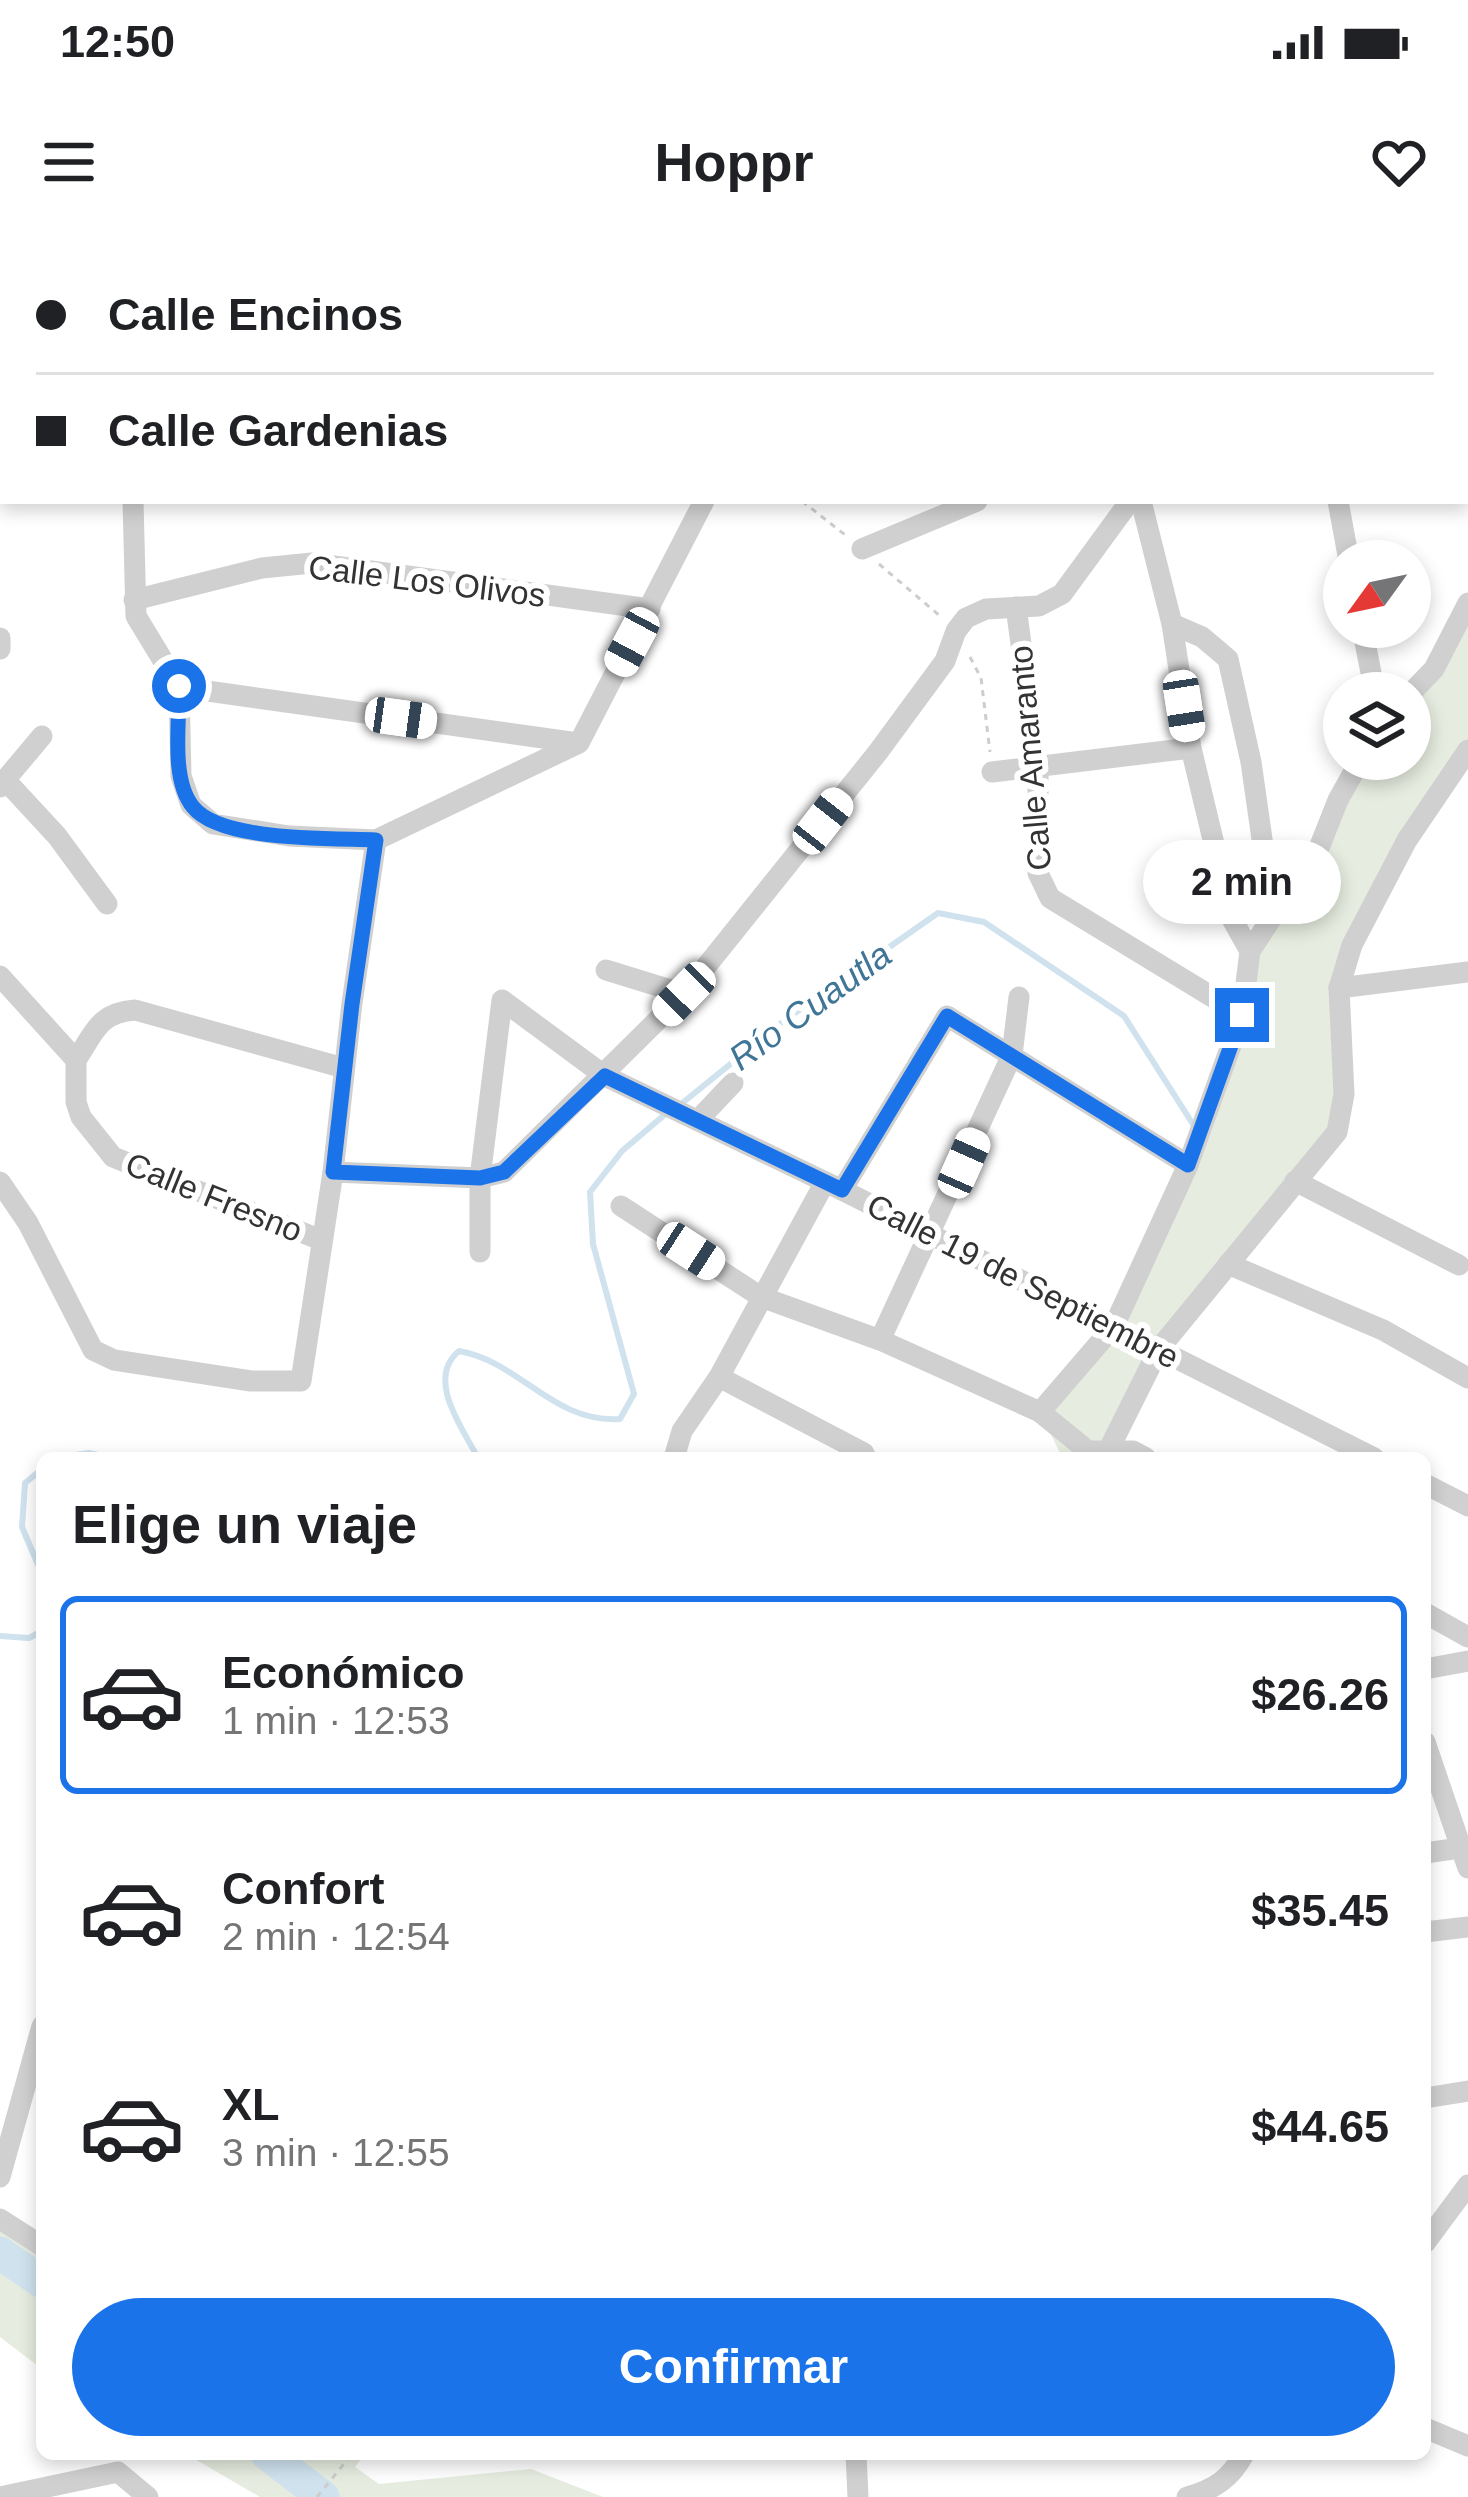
<!DOCTYPE html>
<html lang="es">
<meta charset="utf-8">
<style>
:root{--surface:#fff;--page:#f2f2f2;--text:#202124;--muted:#757577;--line:#e0e0e0;--accent:#1a73e8}
body{margin:0;font-family:Helvetica,sans-serif;background:var(--page);color:var(--text);height:100vh;display:flex;flex-direction:column;font-size:45px;white-space:nowrap}
*{box-sizing:border-box;margin:0}
p{font-size:39px;color:var(--muted)}
.icon{flex:none;width:66px;height:66px;fill:none;stroke:currentColor;stroke-width:2;stroke-linecap:round;stroke-linejoin:round}
.map{position:relative;flex:1;overflow:hidden}
.drawer{position:absolute;left:36px;top:1212px;width:1395px;height:1008px;display:flex;flex-direction:column;background:var(--surface);border-radius:18px;box-shadow:0 6px 18px #0003}
.drawer>*{flex:none}
.banner{position:absolute;left:0px;top:0px;width:1470px;height:264px;box-shadow:0 6px 18px #0003;display:grid;align-content:center;height:264px;padding:0 36px;background:var(--surface)}
.needle{width:78px;rotate:237deg}
.controls{position:absolute;left:1323px;top:300px;display:grid;gap:24px}
.controls a{display:grid;place-items:center;width:108px;height:108px;border-radius:50%;background:var(--surface);box-shadow:0 6px 18px #0003;font-size:60px}
.end{position:absolute;width:54px;height:54px;margin:-27px;border:15px solid #1a73e8;background:#fff;box-shadow:0 0 0 6px #fff}
.from{border-radius:50%}
.bubble{position:absolute;height:84px;border-radius:42px;background:var(--surface);box-shadow:0 6px 18px #0003;font-size:39px;font-weight:700;line-height:84px;text-align:center}
.car{position:absolute;width:36px;height:72px;margin:-36px -18px;border-radius:15px;box-shadow:0 0 9px 3px #0007;background:linear-gradient(#fff 24%,#345 0 40%,#fff 0 76%,#345 0 86%,#fff 0)}
.banner b{display:flex;align-items:center;gap:42px;height:114px;font-size:45px}
.banner b+b{border-top:3px solid var(--line)}
.banner i{width:30px;height:30px;background:var(--text)}
ul{padding:0;list-style:none}
li{display:flex;align-items:center;gap:36px;height:198px;margin:0 24px 18px;padding:0 12px;border:6px solid transparent;border-radius:18px}
li div{flex:1}
li b{display:block;font-size:45px}
li em{font-style:normal;font-weight:700}
li.on{border-color:var(--accent)}
li>.icon{width:108px;height:108px;stroke-width:1.5}
h2{padding:0 36px;font-size:54px;line-height:144px}
.cta{display:flex;gap:24px;margin-top:auto;padding:24px 36px}
.cta a{flex:1;height:138px;border-radius:72px;background:var(--accent);color:#fff;font-size:48px;font-weight:700;line-height:138px;text-align:center}
.status{display:flex;justify-content:space-between;align-items:center;height:84px;padding:0 60px;background:var(--surface);direction:ltr}
.status svg{height:33px;fill:currentColor}
header{display:flex;justify-content:space-between;align-items:center;height:156px;padding:0 36px;background:var(--surface);font-size:54px;font-weight:700}
.map>svg:first-child{display:block}
.green{fill:#e6ecdf}
.lines{fill:none;stroke-linecap:round;stroke-linejoin:round}
.stream{stroke:#cfe2ee;stroke-width:6}
.river{stroke:#cfe2ee;stroke-width:33}
.path{stroke:#cdcdcd;stroke-width:3;stroke-dasharray:6 6;stroke-linecap:butt}
.minor{stroke:#d0d0d0;stroke-width:21}
.route{stroke:#1a73e8;stroke-width:15}
.labels{text-anchor:middle;dominant-baseline:central;stroke-width:12;stroke-linejoin:round;paint-order:stroke}
.street-label{font-size:33px;fill:#333;stroke:#fff}
.water-label{font-size:36px;font-style:italic;fill:#3f7597;stroke:#fff}
</style>
<div class="status"><b>12:50</b><svg viewBox="0 0 49 12"><path d="M0 12V9h3v3zM5 12V6h3v6zM10 12V3h3v9zM15 12V0h3v12zM26 1h20v11H26zM47 4h2v5h-2z"/></svg></div>
<header><svg class="icon" aria-label="menu" viewBox="0 0 24 24"><path d="M4 6h16M4 12h16M4 18h16"/></svg>Hoppr<svg class="icon" aria-label="heart" viewBox="0 0 24 24"><path d="M12 20l-8-8c-3-5 5-10 8-4 3-6 11-1 8 4z"/></svg></header>
<div class="map">
<svg width="1468" height="2257" viewBox="0 0 1468 2257">
<rect width="100%" height="100%" fill="#fff"/>
<g class="green">
<polygon points="1468,363 1468,510 1352,705 1337,892 1159,1109 1111,1218 1056,1218 1060,1213 1040,1172 1114,1086 1188,925 1250,711 1300,656 1361,519 1410,519 1410,454"/>
<polygon points="0,1982 42,2011 42,2129 0,2097"/>
<polygon points="186,2214 365,2214 355,2227 379,2244 531,2229 603,2257 260,2257"/>
</g>
<g class="lines">
<g class="stream">
<polyline points="681,864 785,780 938,673 984,682 1124,776 1196,889"/>
<polyline points="56,1218 89,1213 112,1218"/>
<path d="M478,1218C463,1189 425,1139 459,1111C521,1122 552,1183 620,1179L634,1154L593,1004L590,952L622,911L669,871"/>
<polyline points="42,1229 25,1243 22,1287 42,1334"/>
<polyline points="0,1396 29,1398 42,1391"/>
</g>
<g class="river">
<polyline points="0,2013 42,2042"/>
<polyline points="267,2214 323,2257"/>
</g>
<g class="path">
<polyline points="802,261 849,298"/>
<polyline points="879,324 940,376"/>
<polyline points="970,417 981,438 990,512"/>
<polyline points="317,2257 352,2214"/>
</g>
<g class="minor">
<polyline points="18,0 18,3"/>
<polyline points="127,0 127,3"/>
<polyline points="356,0 356,3"/>
<polyline points="655,0 659,3"/>
<polyline points="1011,0 1011,3"/>
<polyline points="729,3 735,0"/>
<polyline points="1104,3 1111,0"/>
<polyline points="1467,52 1468,52"/>
<polyline points="0,192 3,192"/>
<polyline points="1467,227 1468,232"/>
<polyline points="133,261 136,376 179,447 181,536 191,565 213,584 289,596 376,600 579,503 704,261"/>
<polyline points="1141,261 1172,384 1191,508 1232,679 1250,711"/>
<polyline points="1338,261 1349,321"/>
<polyline points="862,309 977,261"/>
<polyline points="134,360 262,328 312,323 650,369"/>
<polyline points="1016,367 1038,528 1038,633 1050,658 1242,775"/>
<polyline points="1172,384 1202,397 1228,419 1251,522 1273,676"/>
<polyline points="1362,387 1375,453"/>
<polyline points="0,398 0,409"/>
<polyline points="179,447 578,503"/>
<polyline points="1410,454 1434,429 1468,363"/>
<polyline points="992,532 1191,508"/>
<polyline points="0,546 42,496"/>
<polyline points="0,547 8,543 57,596 107,664"/>
<polyline points="606,730 684,754"/>
<polyline points="0,736 76,820 76,862 81,877 113,917 321,1000"/>
<polyline points="1339,748 1468,732"/>
<path d="M76,820C95,792 98,773 135,770L344,828"/>
<polyline points="698,880 733,843"/>
<polyline points="333,932 480,938 504,932 684,754 878,512 945,421 956,391 966,378 986,369 1039,366 1062,354 1130,261"/>
<polyline points="1295,941 1459,1025"/>
<polyline points="0,942 28,983 93,1110 114,1120 251,1141 301,1141 333,932 352,763 376,600"/>
<polyline points="842,950 947,776 1188,925"/>
<polyline points="621,966 761,1057 880,1100 1040,1172 1088,1211 1133,1211 1146,1218"/>
<polyline points="480,1012 480,938 502,760 605,836 842,950 1374,1218"/>
<polyline points="1228,1024 1383,1090 1468,1138"/>
<polyline points="880,1100 1012,815 1019,757"/>
<polyline points="719,1137 864,1213"/>
<polyline points="1040,1172 1114,1086 1188,925 1242,775 1250,711 1273,676 1300,656 1338,560 1361,519"/>
<polyline points="1109,1209 1159,1109 1337,892 1344,854 1339,748 1352,705 1407,600 1468,510"/>
<polyline points="674,1218 682,1191 719,1137 825,942"/>
<polyline points="1425,1244 1468,1266"/>
<polyline points="1425,1373 1468,1397"/>
<polyline points="1425,1429 1468,1421"/>
<polyline points="1425,1502 1468,1628"/>
<polyline points="1425,1613 1460,1608"/>
<polyline points="1425,1692 1468,1687"/>
<polyline points="1425,1858 1468,1851"/>
<polyline points="0,1937 42,1786"/>
<polyline points="0,1979 42,2006"/>
<polyline points="1425,2003 1468,1945"/>
<polyline points="1425,2188 1468,2206"/>
<polyline points="856,2214 858,2257"/>
<polyline points="0,2257 118,2232 148,2257"/>
<path d="M1187,2257C1215,2249 1230,2239 1244,2214"/>
</g>
</g>
<g class="lines">
<path class="route" d="M179,446C180,481 170,539 193,567C221,602 332,598 376,600L352,764L333,932L480,938L504,932L605,836L842,950L947,776L1188,925L1242,775"/>
</g>
<g class="labels">
<g class="street-label">
<text transform="translate(427 341) rotate(7)">Calle Los Olivos</text>
<text transform="translate(1030 518) rotate(-95)">Calle Amaranto</text>
<text transform="translate(214 957) rotate(22)">Calle Fresno</text>
<text transform="translate(1023 1041) rotate(27)">Calle 19 de Septiembre</text>
</g>
<g class="water-label">
<text transform="translate(810 766) rotate(-36)">Río Cuautla</text>
</g>
</g>
</svg>
<div class="controls">
<a><svg class="needle" viewBox="-14 -14 28 28"><path d="M0-13l5 13h-10z" fill="#e53935"/><path d="M0 13l5-13h-10z" fill="#757577"/></svg></a>
<a><svg class="icon" aria-label="layers" viewBox="0 0 24 24"><path d="M12 4l9 5-9 5-9-5zM3 14l9 5 9-5"/></svg></a>
</div>
<i class="end from" style="left:179px;top:446px"></i>
<i class="end" style="left:1242px;top:775px"></i>
<div class="bubble" style="left:1143px;top:600px;width:198px">2 min</div>
<i class="car" style="left:632px;top:402px;rotate:208deg"></i>
<i class="car" style="left:1184px;top:466px;rotate:171deg"></i>
<i class="car" style="left:401px;top:478px;rotate:98deg"></i>
<i class="car" style="left:823px;top:581px;rotate:38deg"></i>
<i class="car" style="left:684px;top:754px;rotate:224deg"></i>
<i class="car" style="left:964px;top:923px;rotate:24deg"></i>
<i class="car" style="left:691px;top:1011px;rotate:123deg"></i>
<div class="banner">
<b><i class="from"></i>Calle Encinos</b>
<b><i></i>Calle Gardenias</b>
</div>
<section class="drawer">
<h2>Elige un viaje</h2>
<ul>
<li class="on"><svg class="icon" aria-label="car" viewBox="0 0 24 24"><path d="M5 17H2v-5l4-1 3-4h7l3 4 3 1v5h-3M9 17h6M6 11h13"/><circle cx="7" cy="17" r="2"/><circle cx="17" cy="17" r="2"/></svg><div><b>Económico</b><p>1 min · 12:53</p></div><em>$26.26</em></li>
<li><svg class="icon" aria-label="car" viewBox="0 0 24 24"><path d="M5 17H2v-5l4-1 3-4h7l3 4 3 1v5h-3M9 17h6M6 11h13"/><circle cx="7" cy="17" r="2"/><circle cx="17" cy="17" r="2"/></svg><div><b>Confort</b><p>2 min · 12:54</p></div><em>$35.45</em></li>
<li><svg class="icon" aria-label="car" viewBox="0 0 24 24"><path d="M5 17H2v-5l4-1 3-4h7l3 4 3 1v5h-3M9 17h6M6 11h13"/><circle cx="7" cy="17" r="2"/><circle cx="17" cy="17" r="2"/></svg><div><b>XL</b><p>3 min · 12:55</p></div><em>$44.65</em></li>
</ul>
<div class="cta"><a>Confirmar</a></div>
</section>
</div>
